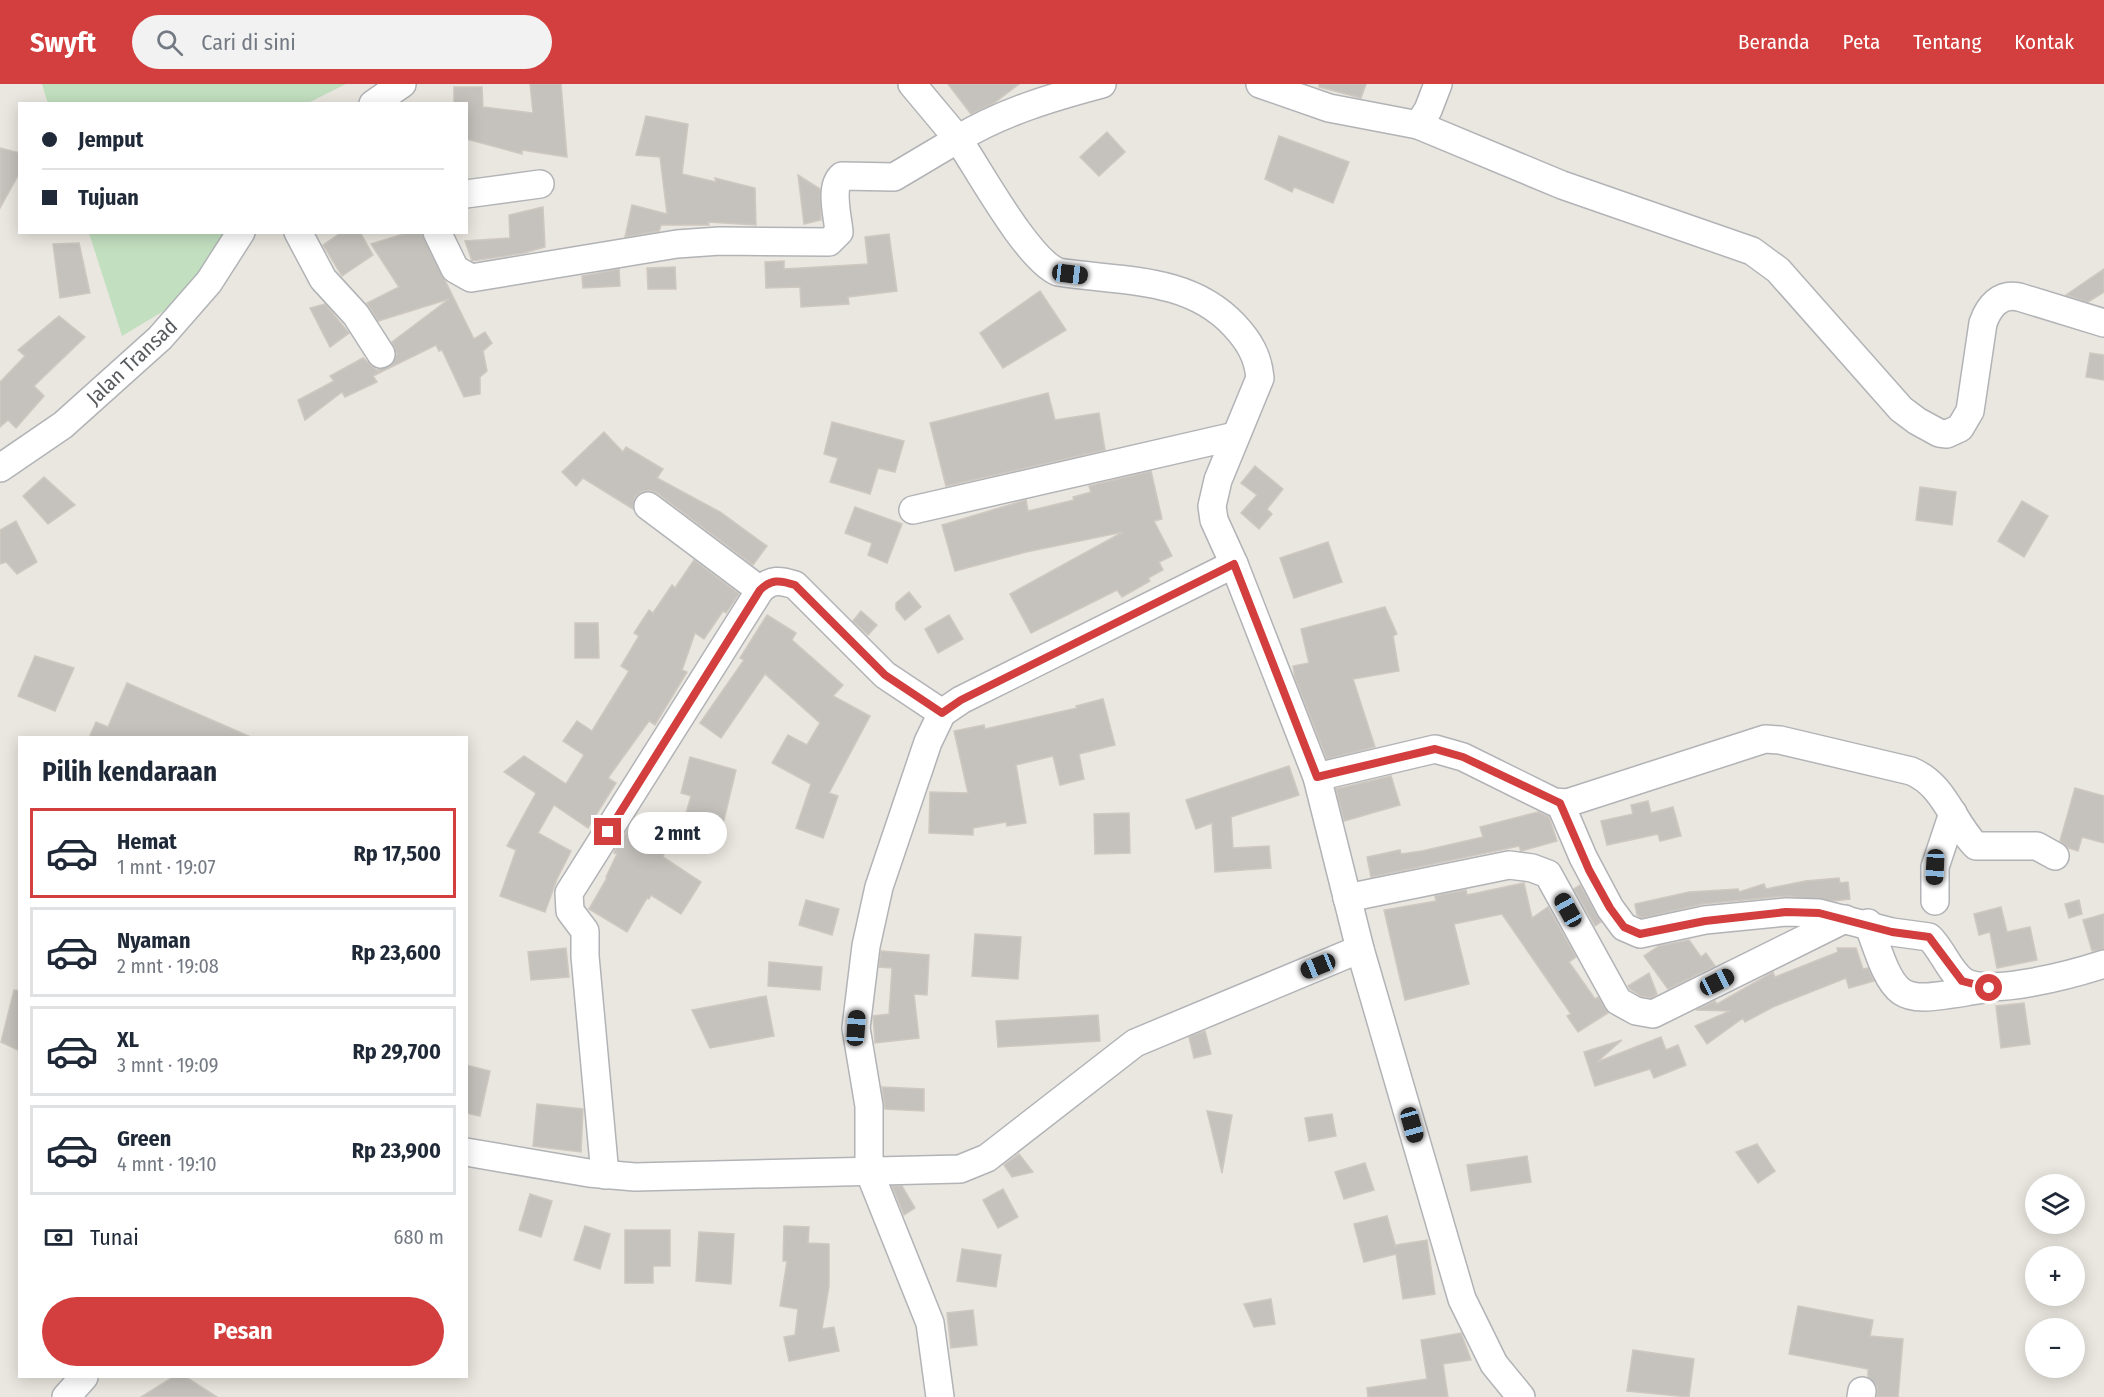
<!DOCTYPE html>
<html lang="id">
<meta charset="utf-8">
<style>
:root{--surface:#fff;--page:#f2f2f3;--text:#1f2937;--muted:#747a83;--line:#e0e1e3;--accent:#d33e3e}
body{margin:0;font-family:"Fira Sans Condensed",sans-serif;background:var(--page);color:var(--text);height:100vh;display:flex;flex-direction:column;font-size:22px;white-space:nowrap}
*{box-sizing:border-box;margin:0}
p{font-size:20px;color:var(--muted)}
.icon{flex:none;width:33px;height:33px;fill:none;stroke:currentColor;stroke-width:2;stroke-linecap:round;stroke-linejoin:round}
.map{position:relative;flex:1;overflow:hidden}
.sheet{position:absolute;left:18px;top:652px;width:450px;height:642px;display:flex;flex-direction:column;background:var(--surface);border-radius:0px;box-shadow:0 3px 15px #0003}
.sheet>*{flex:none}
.guide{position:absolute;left:18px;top:18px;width:450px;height:132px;border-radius:0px;box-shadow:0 3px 15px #0003;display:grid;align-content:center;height:132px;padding:0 24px;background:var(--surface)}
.tools{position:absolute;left:2025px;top:1090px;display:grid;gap:12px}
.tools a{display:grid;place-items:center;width:60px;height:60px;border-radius:50%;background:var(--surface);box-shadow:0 3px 15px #0003;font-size:30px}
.end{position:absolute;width:27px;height:27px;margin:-14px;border:8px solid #d33e3e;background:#fff;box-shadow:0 0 0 3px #fff}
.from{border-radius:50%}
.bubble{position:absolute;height:42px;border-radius:21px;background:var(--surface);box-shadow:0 3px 15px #0003;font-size:20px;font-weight:700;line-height:42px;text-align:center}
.car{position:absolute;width:18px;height:36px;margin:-18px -9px;border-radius:8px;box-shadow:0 0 4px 2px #0007;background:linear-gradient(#222 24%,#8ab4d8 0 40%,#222 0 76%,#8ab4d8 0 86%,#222 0)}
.guide b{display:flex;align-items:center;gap:21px;height:57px;font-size:22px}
.guide b+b{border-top:2px solid var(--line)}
.guide i{width:15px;height:15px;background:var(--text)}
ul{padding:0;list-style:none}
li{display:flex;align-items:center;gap:18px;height:90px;margin:0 12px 9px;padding:0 12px;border:3px solid var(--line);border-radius:0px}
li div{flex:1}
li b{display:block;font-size:22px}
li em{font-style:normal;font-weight:700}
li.active{border-color:var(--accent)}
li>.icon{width:54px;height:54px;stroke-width:1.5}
h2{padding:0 24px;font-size:27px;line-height:72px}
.pay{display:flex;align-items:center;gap:15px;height:66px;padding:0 24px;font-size:22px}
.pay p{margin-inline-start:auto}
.action{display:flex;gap:12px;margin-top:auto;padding:12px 24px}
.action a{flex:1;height:69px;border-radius:36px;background:var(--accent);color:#fff;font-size:24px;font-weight:700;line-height:69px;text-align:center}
header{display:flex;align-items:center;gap:36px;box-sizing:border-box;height:84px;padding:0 30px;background:var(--accent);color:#fff}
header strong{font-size:28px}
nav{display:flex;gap:33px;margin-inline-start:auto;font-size:21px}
.search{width:420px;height:54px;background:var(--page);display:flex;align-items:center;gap:15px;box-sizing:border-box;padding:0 21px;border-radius:33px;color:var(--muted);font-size:22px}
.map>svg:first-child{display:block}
.green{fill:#c2dfbf}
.building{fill:#c5c2bd;stroke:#cec8c0;stroke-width:1.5}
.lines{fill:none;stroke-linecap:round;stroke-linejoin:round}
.minor-casing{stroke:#b1b3b6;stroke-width:30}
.minor{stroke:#fff;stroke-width:27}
.route{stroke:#d33e3e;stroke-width:8}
.labels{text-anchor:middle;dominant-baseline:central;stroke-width:5;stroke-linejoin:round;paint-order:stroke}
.street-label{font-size:21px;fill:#595c5f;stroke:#fff}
</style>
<header>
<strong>Swyft</strong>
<div class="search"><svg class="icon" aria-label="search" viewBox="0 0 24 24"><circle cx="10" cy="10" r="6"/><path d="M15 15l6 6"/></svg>Cari di sini</div>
<nav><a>Beranda</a><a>Peta</a><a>Tentang</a><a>Kontak</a></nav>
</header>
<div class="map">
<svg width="2104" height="1313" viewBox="0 0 2104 1313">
<rect width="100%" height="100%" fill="#eae7e0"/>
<g class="green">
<polygon points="42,0 346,0 308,19 48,20"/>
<polygon points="89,149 226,149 187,213 122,252"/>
</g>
<g class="building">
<polygon points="530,0 561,0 567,73 522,66 522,70 466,55 466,20 454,20 454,3 482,3 483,23 533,29"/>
<polygon points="948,0 1019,0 994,19 971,30"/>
<polygon points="1319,0 1366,0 1361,14 1319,3"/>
<polygon points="646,32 688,40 682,90 716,98 715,94 755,104 756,141 708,138 709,141 661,141 659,147 625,153 632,121 667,130 660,73 636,71"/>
<polygon points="1107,48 1125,68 1099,92 1080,73"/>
<polygon points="1279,52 1349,78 1333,119 1294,103 1292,108 1265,95"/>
<polygon points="0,64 20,69 20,88 0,124"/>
<polygon points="798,91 820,105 821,136 804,140"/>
<polygon points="543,123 545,163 524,169 472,177 465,157 510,154 509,131"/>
<polygon points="342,148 360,148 373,171 342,192 323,161"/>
<polygon points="410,148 421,148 474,255 485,248 492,259 483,267 487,287 480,293 480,310 464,313 442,266 439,267 436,261 373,292 377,298 345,313 342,308 305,336 298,316 334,297 330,292 363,274 379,288 378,285 390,283 397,270 392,258 449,215 378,237 367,219 399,203 371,160"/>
<polygon points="889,150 897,207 848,213 849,220 801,223 800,203 766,204 765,178 784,177 784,185 868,180 865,153"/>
<polygon points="79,159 90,209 60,214 53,160"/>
<polygon points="675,183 676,205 648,205 647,184"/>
<polygon points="619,185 620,202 583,204 582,192"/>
<polygon points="2104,185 2104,208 2088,218 2066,211"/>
<polygon points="1040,207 1066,246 1003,284 980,249"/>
<polygon points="325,220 349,249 330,263 310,224"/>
<polygon points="59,232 85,253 34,302 44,312 16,344 8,336 0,343 0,298 25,272 18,266"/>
<polygon points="2090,269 2104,271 2104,296 2086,293"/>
<polygon points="1048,309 1055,336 1099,329 1105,366 946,402 930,339"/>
<polygon points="832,338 904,357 895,388 878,384 870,410 830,398 838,374 824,370"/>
<polygon points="604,348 623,368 626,363 663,385 657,394 720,428 767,462 753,481 657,409 649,406 641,408 635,413 633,425 583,394 576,402 562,388"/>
<polygon points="1255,382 1283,405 1267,425 1272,430 1259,445 1241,429 1257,411 1241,399"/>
<polygon points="1151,387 1162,435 1154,437 1172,472 1159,478 1163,486 1148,494 1150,497 1122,513 1117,506 1031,549 1010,510 1123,448 1026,468 955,487 942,441 1026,416 1028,427 1074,416 1073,413 1091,408 1089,402"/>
<polygon points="44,393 75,421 48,440 23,412"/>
<polygon points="1920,403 1956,408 1952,441 1916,436"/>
<polygon points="2022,417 2048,432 2024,473 1998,457"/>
<polygon points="855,423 902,440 887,479 868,471 872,459 845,449"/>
<polygon points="16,437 37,478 17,490 6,478 0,480 0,446"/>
<polygon points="1328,458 1342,498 1294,514 1280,474"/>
<polygon points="694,476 739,510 726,529 723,527 704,555 695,549 682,586 687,588 655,641 649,637 608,694 616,699 588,744 554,721 538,749 571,767 557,795 545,828 500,812 516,766 507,762 536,709 504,688 524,672 566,700 584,671 563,657 577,637 592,647 629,587 621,582 639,552 634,549 649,526 653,529 672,501 675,504"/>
<polygon points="909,508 921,523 905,536 896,525 896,519"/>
<polygon points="1385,523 1397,550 1393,552 1399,587 1353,595 1375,663 1327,675 1295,594 1293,582 1309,579 1301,545"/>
<polygon points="861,527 877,541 868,551 853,537"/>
<polygon points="767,531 796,549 792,556 843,601 833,612 870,632 829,709 838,712 823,754 796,744 811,700 772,679 788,651 807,661 820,639 765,590 721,654 700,639 744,576 740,574"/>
<polygon points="949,531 963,555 938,569 925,545"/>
<polygon points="575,539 598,539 599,574 575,574"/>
<polygon points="35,572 74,584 55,627 18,612"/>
<polygon points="127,599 253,654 89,654 96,638 108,643"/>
<polygon points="1103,615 1115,661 1079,670 1084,695 1060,701 1053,672 1016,681 1026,739 1007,742 1006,738 973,744 973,751 929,749 930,708 968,709 954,647 984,641 985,645 1077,624 1076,622"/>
<polygon points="690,673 736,686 722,744 685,733 691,712 681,709"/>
<polygon points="1289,682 1299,711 1231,733 1233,764 1269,762 1271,784 1215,788 1212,739 1196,745 1186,716"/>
<polygon points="1391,692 1400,721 1344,737 1336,705"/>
<polygon points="2075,704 2104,712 2104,759 2082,753 2078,767 2069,764 2060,757"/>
<polygon points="1648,717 1651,729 1673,723 1681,752 1660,757 1658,750 1607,761 1601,737 1633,730 1631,721"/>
<polygon points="1538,728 1549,733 1557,757 1521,767 1519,762 1371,793 1367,773 1400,766 1401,770 1422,767 1483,753 1480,743"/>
<polygon points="1129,729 1130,769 1095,770 1094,730"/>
<polygon points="631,741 669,754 663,773 701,798 681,830 651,811 649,815 647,814 627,848 589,825 607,794 606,793 617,770 614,769 615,765"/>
<polygon points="1839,794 1840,799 1848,798 1850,815 1834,817 1785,812 1703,820 1642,834 1637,831 1635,820 1689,808 1738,805 1739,808 1764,800 1766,805 1805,797"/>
<polygon points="1524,799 1532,834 1548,823 1576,873 1569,878 1595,915 1598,913 1608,929 1578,948 1567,932 1571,930 1502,830 1454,840 1469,900 1405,916 1384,826 1436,817 1435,812 1466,806 1467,811"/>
<polygon points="1580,801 1601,838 1595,842 1574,805"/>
<polygon points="806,816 839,825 832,851 799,841"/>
<polygon points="2079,816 2082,830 2069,834 2065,820"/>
<polygon points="2001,823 2007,848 2030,843 2037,876 1997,884 1990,848 1979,851 1974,830"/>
<polygon points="2104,830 2104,865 2092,867 2083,836"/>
<polygon points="975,850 1021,853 1018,895 972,892"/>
<polygon points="1689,856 1701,873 1706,869 1715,882 1668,905 1644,872 1659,862"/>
<polygon points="566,864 569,893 531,896 528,868"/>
<polygon points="1837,864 1856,864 1863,885 1868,884 1874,897 1849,904 1846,894 1773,923 1745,938 1743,934 1707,960 1695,942 1730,927 1696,926 1715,917 1717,920 1773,888 1775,893 1838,868"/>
<polygon points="881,867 929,871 927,911 914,910 919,954 875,959 873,932 889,930 892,884 879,883"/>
<polygon points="769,878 822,883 820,906 768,902"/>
<polygon points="1649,889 1657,910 1651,914 1641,912 1630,905 1628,902"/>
<polygon points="14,906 20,907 20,967 1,958"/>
<polygon points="766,912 774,952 710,964 692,926"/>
<polygon points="2024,919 2030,960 2001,964 1996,922"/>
<polygon points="1098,931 1100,957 998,963 996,937"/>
<polygon points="1205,947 1211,970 1194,974 1189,953"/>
<polygon points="1661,953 1666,966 1678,961 1686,981 1654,994 1650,985 1595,1002 1584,968 1622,956 1597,978"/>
<polygon points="466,981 490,987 480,1032 466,1029"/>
<polygon points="882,1003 924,1005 924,1027 885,1025"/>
<polygon points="537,1020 583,1025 581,1068 533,1062"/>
<polygon points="1207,1027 1232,1031 1222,1089"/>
<polygon points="1332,1030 1336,1052 1309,1057 1305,1034"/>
<polygon points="1757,1060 1775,1087 1758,1099 1736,1068"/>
<polygon points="1019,1070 1033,1088 1012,1093 1004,1081"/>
<polygon points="1527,1072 1531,1098 1471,1107 1467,1081"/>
<polygon points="1365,1079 1374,1106 1344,1115 1335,1088"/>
<polygon points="892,1102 902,1102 915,1124 904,1131"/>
<polygon points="1003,1105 1018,1133 998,1144 983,1116"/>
<polygon points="530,1110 552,1117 541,1153 519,1146"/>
<polygon points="1387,1132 1396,1164 1395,1161 1427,1156 1435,1210 1403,1215 1396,1170 1364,1178 1354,1140"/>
<polygon points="585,1142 610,1150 600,1185 574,1176"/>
<polygon points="784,1142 809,1143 808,1159 829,1160 829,1202 822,1245 834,1243 839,1267 789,1277 784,1253 795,1251 798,1225 780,1222 787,1177 783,1177"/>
<polygon points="625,1146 670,1146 670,1182 653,1182 653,1199 625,1199"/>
<polygon points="699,1148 734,1150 731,1200 696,1197"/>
<polygon points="962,1165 1001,1171 996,1203 957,1197"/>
<polygon points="1271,1215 1275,1240 1254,1243 1244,1220"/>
<polygon points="1798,1222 1873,1236 1870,1252 1903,1255 1898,1313 1877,1313 1877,1302 1868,1293 1868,1285 1789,1270"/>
<polygon points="973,1226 977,1261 951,1264 947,1229"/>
<polygon points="1461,1249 1471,1276 1443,1280 1448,1313 1368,1313 1367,1304 1427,1295 1421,1256"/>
<polygon points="1633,1266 1694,1275 1689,1313 1627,1307"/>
<polygon points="173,1293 186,1293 217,1313 141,1313"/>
</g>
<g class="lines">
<g class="minor-casing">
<g id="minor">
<path d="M912,0L958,55C1002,28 1053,13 1102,0"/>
<polyline points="1260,0 1329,24 1418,41 1428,26 1438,0"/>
<polyline points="373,20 402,0"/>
<path d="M1418,41L1562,101L1752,167L1778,186L1901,325L1917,337L1939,349L1947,350L1960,344L1970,327L1983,239C1989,222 2000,209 2019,213L2104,239"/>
<polyline points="466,110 540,100"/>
<polyline points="298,148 323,195 356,231 381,270"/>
<path d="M437,148L455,185L471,194L677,160L720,157L829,158L839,148C838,133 829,103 842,92L894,93L958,55C979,86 1027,175 1058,188C1121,198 1188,192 1234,241C1249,257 1258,272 1260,294L1218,396L1212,422L1214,436L1234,480L1317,693L1360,865L1462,1215L1494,1280L1521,1313"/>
<polyline points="0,384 63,341 160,254 209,198 241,148"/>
<polyline points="648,422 760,506"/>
<polyline points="913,426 1235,352"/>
<path d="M1317,693L1435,665L1463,673L1554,718L1567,719L1765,655L1780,656L1911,687C1945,701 1952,738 1976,762H2037L2055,772"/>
<path d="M1560,719L1583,773L1610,824L1624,843L1640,850L1705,836L1786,828L1819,829L1892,848L1929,853C1942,865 1949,887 1963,897C1988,914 2076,889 2104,880"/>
<polyline points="1347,814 1509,781 1532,784 1548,790 1618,917 1636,927 1653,930 1845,835"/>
<polyline points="1935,817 1935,783 1953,729"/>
<path d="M1868,839C1898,926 1897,918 1985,905"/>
<polyline points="466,1068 589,1089 635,1093 960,1085 987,1074 1135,959 1360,865"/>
<path d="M605,1091L585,872V847L570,827L569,809L760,506C771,495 780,496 795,501L885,591L942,629"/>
<polyline points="66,1313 84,1293"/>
<polyline points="940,1313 930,1239 869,1087 869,1022 856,944 866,862 879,803 928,658 942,629 961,616 1234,480"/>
<polyline points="1861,1313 1862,1307"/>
</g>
</g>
<use href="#minor" class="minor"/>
</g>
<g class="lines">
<path class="route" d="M608,748L760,506C771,495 780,496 795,501L885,591L942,629L961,616L1234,480L1317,693L1435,665L1463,673L1560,719L1589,786L1610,824L1624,843L1640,850L1705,837L1786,828L1819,829L1892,848L1929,853L1962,897L1989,904"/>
</g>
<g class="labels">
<g class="street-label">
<text transform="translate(132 278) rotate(-43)">Jalan Transad</text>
</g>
</g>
</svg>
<div class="tools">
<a><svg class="icon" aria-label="layers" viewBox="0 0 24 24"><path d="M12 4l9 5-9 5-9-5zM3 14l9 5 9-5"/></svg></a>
<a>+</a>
<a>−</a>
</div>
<i class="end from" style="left:1989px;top:904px"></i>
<i class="end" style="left:608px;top:748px"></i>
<div class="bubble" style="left:628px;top:728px;width:99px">2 mnt</div>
<i class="car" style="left:1070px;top:190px;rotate:97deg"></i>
<i class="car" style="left:1935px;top:783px;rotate:183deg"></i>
<i class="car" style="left:1568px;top:826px;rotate:331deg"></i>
<i class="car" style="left:1318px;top:882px;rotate:248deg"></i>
<i class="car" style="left:1717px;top:898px;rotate:63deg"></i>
<i class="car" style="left:856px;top:944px;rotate:4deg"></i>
<i class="car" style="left:1412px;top:1041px;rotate:164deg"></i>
<div class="guide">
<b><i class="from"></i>Jemput</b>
<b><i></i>Tujuan</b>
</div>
<section class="sheet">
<h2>Pilih kendaraan</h2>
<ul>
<li class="active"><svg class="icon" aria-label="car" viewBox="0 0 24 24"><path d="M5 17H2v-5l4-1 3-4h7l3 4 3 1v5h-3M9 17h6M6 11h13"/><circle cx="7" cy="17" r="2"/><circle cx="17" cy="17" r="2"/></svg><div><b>Hemat</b><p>1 mnt · 19:07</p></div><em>Rp 17,500</em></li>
<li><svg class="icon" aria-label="car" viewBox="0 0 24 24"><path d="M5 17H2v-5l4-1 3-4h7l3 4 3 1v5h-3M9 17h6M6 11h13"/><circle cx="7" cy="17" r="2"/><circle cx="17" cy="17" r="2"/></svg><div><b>Nyaman</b><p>2 mnt · 19:08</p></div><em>Rp 23,600</em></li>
<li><svg class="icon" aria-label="car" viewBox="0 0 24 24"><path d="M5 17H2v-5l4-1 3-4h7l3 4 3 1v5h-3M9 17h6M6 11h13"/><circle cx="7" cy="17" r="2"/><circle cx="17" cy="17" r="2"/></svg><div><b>XL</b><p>3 mnt · 19:09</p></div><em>Rp 29,700</em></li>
<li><svg class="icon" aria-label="car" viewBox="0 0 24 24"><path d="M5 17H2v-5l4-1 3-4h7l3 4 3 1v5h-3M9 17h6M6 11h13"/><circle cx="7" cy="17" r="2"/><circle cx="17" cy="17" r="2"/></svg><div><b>Green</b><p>4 mnt · 19:10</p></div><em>Rp 23,900</em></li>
</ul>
<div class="pay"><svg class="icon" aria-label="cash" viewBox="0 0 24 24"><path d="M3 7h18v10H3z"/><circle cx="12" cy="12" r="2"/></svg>Tunai<p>680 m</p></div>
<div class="action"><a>Pesan</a></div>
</section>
</div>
